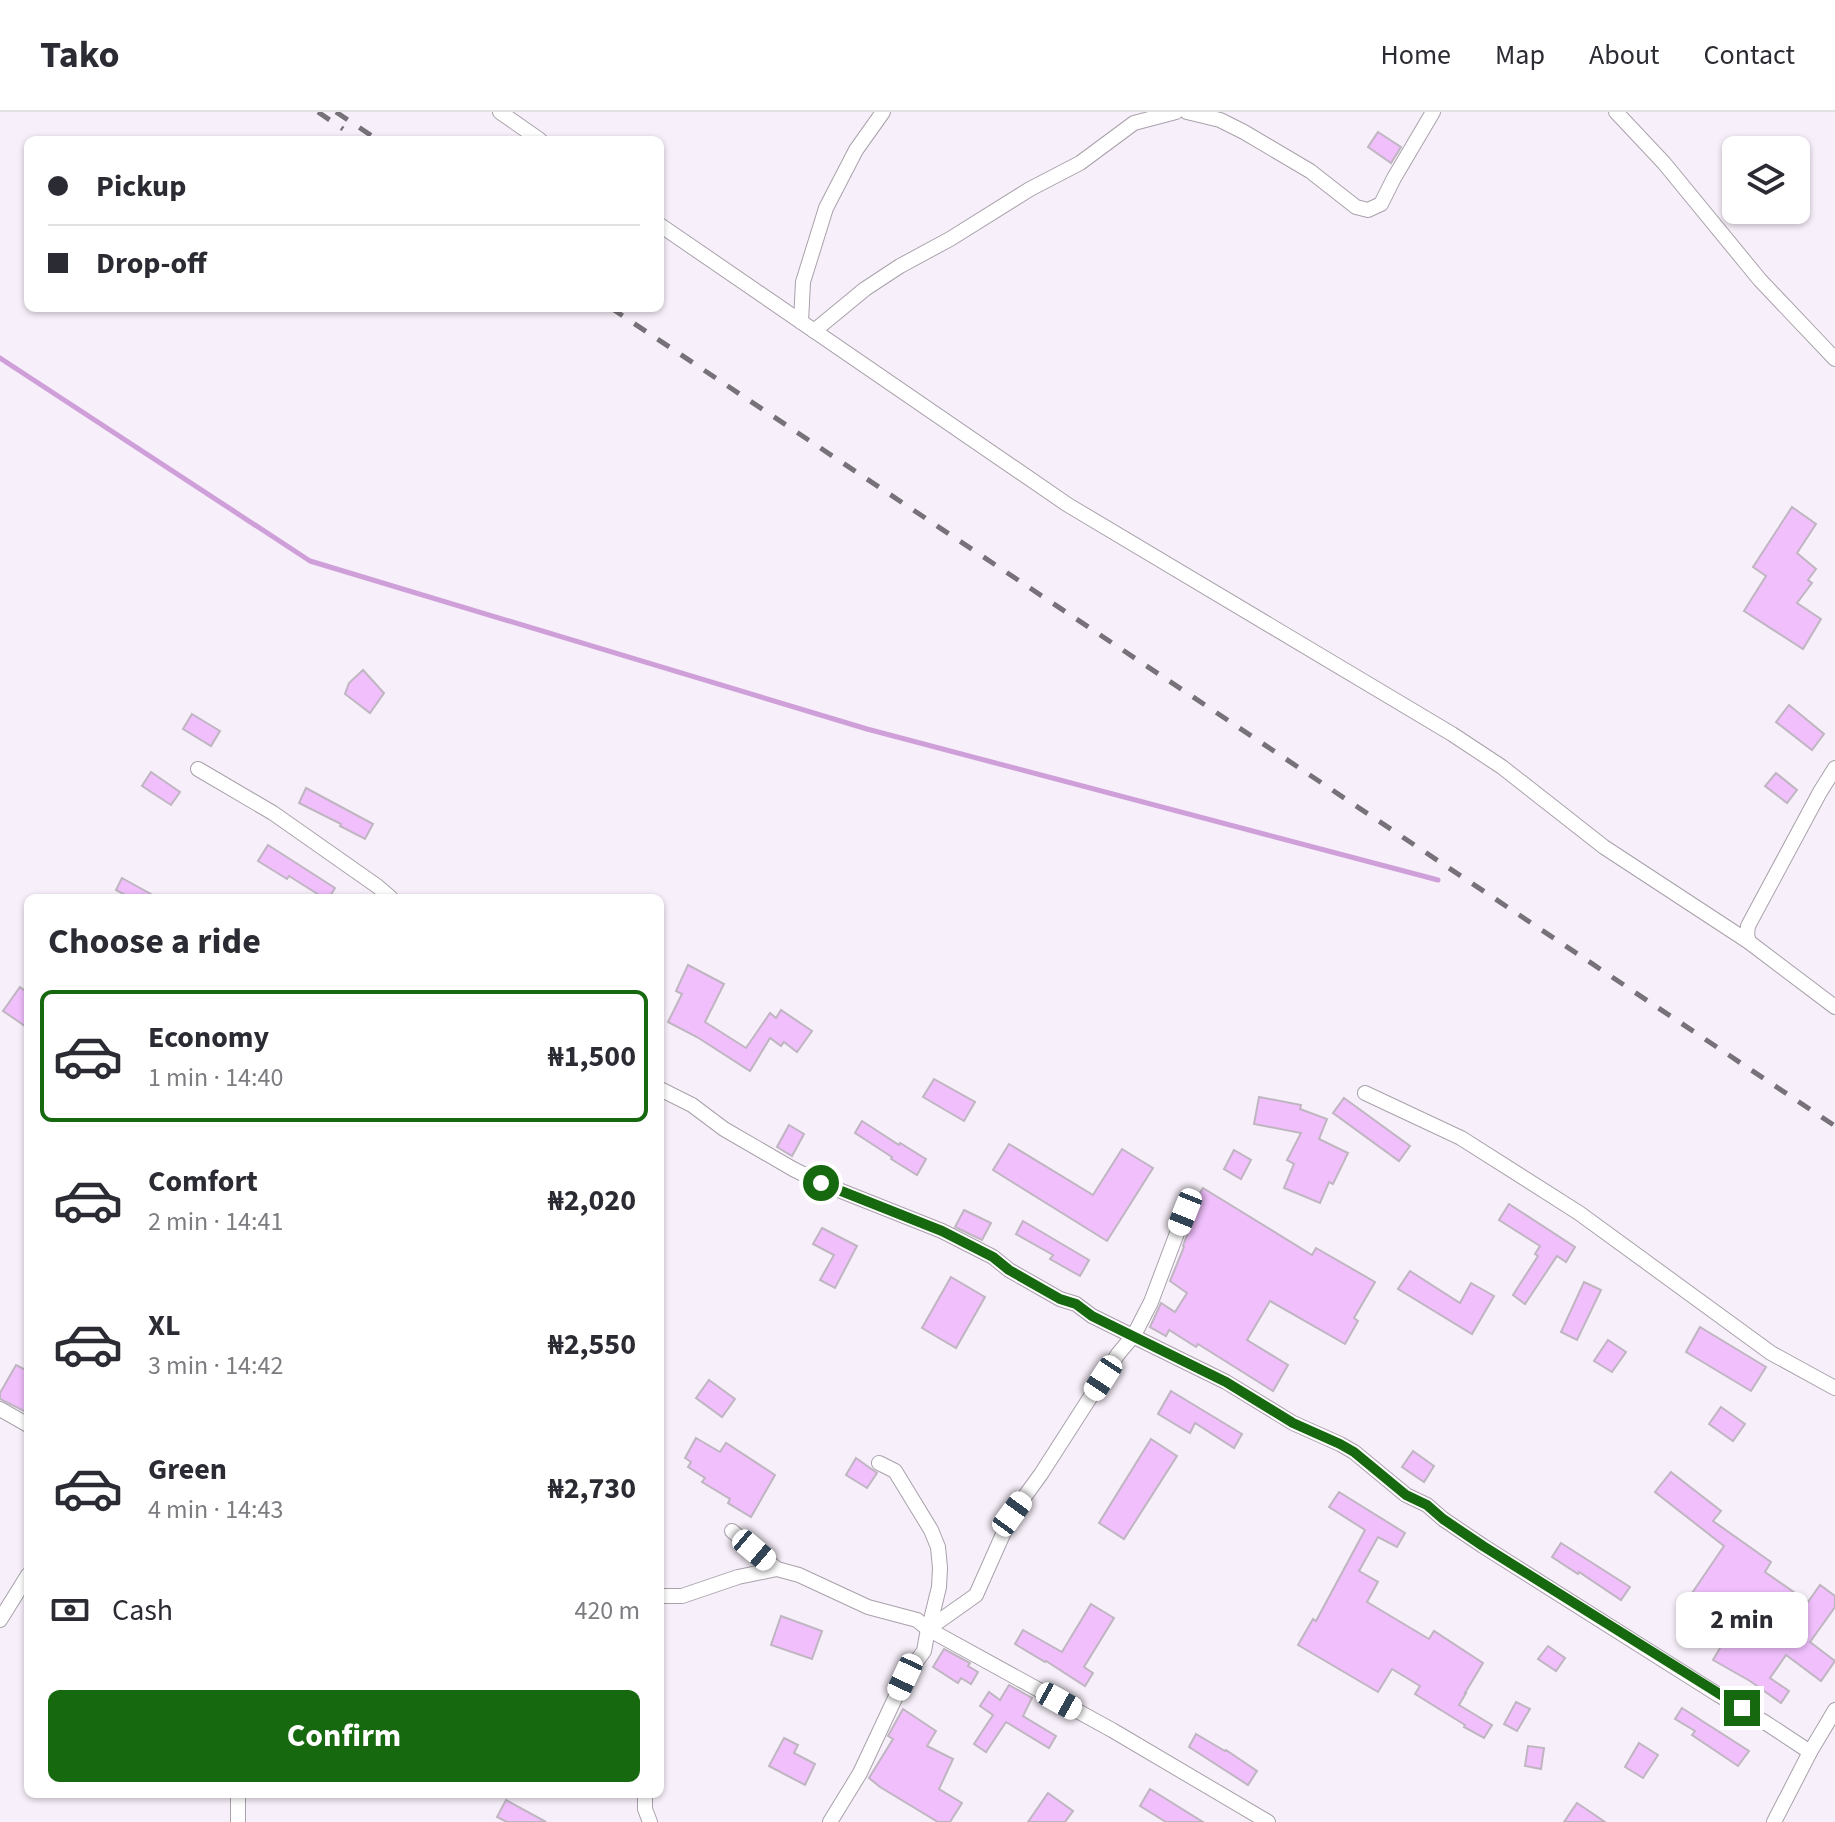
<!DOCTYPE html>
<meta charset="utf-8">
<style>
:root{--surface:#fff;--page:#f2f2f3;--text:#2b2b33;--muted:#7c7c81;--line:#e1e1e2;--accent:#16690e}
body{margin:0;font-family:"Source Sans 3",sans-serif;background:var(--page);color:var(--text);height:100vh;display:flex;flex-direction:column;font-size:30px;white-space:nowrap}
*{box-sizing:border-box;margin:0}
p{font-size:26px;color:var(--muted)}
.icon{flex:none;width:44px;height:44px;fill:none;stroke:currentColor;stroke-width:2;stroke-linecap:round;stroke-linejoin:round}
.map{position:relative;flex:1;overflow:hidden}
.panel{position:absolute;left:24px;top:782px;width:640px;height:904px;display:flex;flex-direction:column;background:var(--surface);border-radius:12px;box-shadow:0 2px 6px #0004}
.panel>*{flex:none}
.hud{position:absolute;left:24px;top:24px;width:640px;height:176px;border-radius:12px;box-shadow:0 2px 6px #0004;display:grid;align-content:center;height:176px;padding:0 24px;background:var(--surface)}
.tools{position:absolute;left:1722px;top:24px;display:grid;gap:16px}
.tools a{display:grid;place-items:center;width:88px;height:88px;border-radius:12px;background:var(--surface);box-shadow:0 2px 6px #0004;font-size:40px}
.end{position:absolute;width:36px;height:36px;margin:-18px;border:10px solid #16690e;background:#fff;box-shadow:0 0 0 4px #fff}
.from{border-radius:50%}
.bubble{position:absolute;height:56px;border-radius:12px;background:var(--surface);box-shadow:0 2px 6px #0004;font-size:26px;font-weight:700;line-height:56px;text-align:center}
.car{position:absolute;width:24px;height:48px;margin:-24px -12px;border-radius:10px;box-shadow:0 0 6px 2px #0007;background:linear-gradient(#fff 24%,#345 0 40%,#fff 0 76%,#345 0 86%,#fff 0)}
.hud b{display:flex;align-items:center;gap:28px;height:76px;font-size:30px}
.hud b+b{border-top:2px solid var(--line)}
.hud i{width:20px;height:20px;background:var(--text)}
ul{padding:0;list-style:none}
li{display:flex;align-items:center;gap:24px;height:132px;margin:0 16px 12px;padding:0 8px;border:4px solid transparent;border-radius:12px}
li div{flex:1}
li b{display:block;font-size:30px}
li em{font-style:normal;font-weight:700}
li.on{border-color:var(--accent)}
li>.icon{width:72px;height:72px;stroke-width:1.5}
h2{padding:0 24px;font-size:36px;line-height:96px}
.pay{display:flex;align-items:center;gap:20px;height:88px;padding:0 24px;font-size:30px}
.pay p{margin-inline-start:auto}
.action{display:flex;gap:16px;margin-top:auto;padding:16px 24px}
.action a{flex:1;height:92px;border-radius:12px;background:var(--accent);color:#fff;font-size:32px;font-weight:700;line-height:92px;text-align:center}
header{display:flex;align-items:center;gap:48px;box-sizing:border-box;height:112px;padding:0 40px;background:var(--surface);border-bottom:2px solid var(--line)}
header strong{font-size:38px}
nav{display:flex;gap:44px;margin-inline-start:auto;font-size:28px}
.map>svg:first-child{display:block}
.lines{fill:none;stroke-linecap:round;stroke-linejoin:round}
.stream{stroke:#cf9fda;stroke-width:5}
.building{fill:#f0bffc;stroke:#bfb6c1;stroke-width:2}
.street-casing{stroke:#a9a1ab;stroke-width:16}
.street{stroke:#fff;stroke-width:14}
.rail{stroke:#777279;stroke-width:5;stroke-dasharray:14 14;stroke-linecap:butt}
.route{stroke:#16690e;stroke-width:10}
</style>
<header>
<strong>Tako</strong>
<nav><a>Home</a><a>Map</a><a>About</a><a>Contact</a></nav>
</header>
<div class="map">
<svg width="1835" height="1710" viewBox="0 0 1835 1710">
<rect width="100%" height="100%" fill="#f7eff9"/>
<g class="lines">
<polyline class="stream" points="0,246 310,449 867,617 1438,768"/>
</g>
<g class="building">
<polygon points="1378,20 1401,35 1391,51 1368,35"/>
<polygon points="1792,395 1816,412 1797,441 1816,457 1808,468 1812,471 1797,491 1821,507 1803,537 1744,499 1766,464 1753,455"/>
<polygon points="363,558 384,581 370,601 345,582 349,571"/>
<polygon points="1789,593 1824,622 1812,638 1776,610"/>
<polygon points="192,602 220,619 211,634 183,617"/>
<polygon points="151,660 180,680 171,693 142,674"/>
<polygon points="1776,661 1797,678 1787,691 1765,674"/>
<polygon points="306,676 373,712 365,727 340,714 341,712 299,691"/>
<polygon points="268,733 335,776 329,786 324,786 289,764 287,767 258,749"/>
<polygon points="122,766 158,786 131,786 116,778"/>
<polygon points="688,853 724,872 705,910 746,936 770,901 776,906 781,898 812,919 797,940 784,930 781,934 770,926 750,959 697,925 668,910 682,882 676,879"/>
<polygon points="20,875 28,881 28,916 3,899"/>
<polygon points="934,967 975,990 964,1009 923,985"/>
<polygon points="1259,985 1301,993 1300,997 1327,1007 1319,1027 1348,1041 1333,1072 1329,1070 1320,1091 1284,1076 1294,1052 1287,1048 1301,1021 1254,1012"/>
<polygon points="1344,986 1410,1034 1399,1049 1333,1001"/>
<polygon points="862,1009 899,1033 900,1031 926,1047 917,1063 891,1047 892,1045 855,1021"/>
<polygon points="789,1013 804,1022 792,1044 777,1035"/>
<polygon points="1009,1032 1093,1083 1122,1037 1153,1056 1107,1129 993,1058"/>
<polygon points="1234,1038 1251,1048 1241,1067 1224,1057"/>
<polygon points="1203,1076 1312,1143 1316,1136 1375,1170 1354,1206 1358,1209 1345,1232 1270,1189 1247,1228 1288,1253 1273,1279 1198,1232 1196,1235 1169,1218 1166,1224 1150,1215 1161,1191 1175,1200 1187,1181 1170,1169 1184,1135 1183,1134 1194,1104 1192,1093"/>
<polygon points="1509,1092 1575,1135 1566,1150 1557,1144 1525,1192 1513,1183 1538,1144 1535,1142 1540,1134 1499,1108"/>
<polygon points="964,1098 991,1111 982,1128 955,1115"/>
<polygon points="1023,1109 1089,1148 1080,1164 1050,1147 1053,1143 1016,1122"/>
<polygon points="822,1116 857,1134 835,1176 820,1168 834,1143 813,1132"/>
<polygon points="1410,1159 1460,1191 1471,1171 1494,1184 1472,1222 1398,1177"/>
<polygon points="951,1165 985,1185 956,1236 922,1216"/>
<polygon points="1584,1170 1601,1178 1577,1228 1561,1220"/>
<polygon points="1700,1215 1766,1255 1751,1279 1686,1240"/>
<polygon points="1608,1228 1626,1240 1612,1260 1594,1249"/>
<polygon points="16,1253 28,1259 28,1301 0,1287 0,1281"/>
<polygon points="709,1268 735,1287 722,1305 696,1286"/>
<polygon points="1171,1279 1242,1322 1234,1336 1195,1311 1190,1321 1158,1302"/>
<polygon points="1721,1295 1745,1312 1733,1329 1709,1312"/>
<polygon points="696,1326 720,1340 726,1331 775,1363 751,1405 728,1391 730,1387 702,1370 705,1366 688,1355 691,1350 685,1346"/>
<polygon points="1151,1327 1177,1344 1124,1427 1099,1411"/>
<polygon points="1413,1339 1434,1354 1424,1370 1402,1355"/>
<polygon points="856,1346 877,1361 867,1376 846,1363"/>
<polygon points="1671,1360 1721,1399 1713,1409 1771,1450 1765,1460 1808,1490 1820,1473 1835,1484 1835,1495 1810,1530 1835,1549 1821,1569 1786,1543 1770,1566 1789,1579 1781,1591 1750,1569 1713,1548 1729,1521 1686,1490 1724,1434 1655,1380"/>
<polygon points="1339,1380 1405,1421 1397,1435 1378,1425 1359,1459 1378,1470 1367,1490 1429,1527 1434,1519 1483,1551 1465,1581 1466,1581 1459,1593 1492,1613 1484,1626 1464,1615 1465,1613 1415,1582 1420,1574 1392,1557 1378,1580 1298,1533 1313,1507 1316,1509 1365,1418 1329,1395"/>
<polygon points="1561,1431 1630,1475 1621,1488 1579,1460 1578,1462 1552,1445"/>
<polygon points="1091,1492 1114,1506 1084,1555 1093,1561 1085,1574 1046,1549 1045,1550 1015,1532 1023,1518 1062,1540"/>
<polygon points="781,1504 822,1519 812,1547 771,1533"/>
<polygon points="1548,1534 1565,1546 1556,1559 1538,1547"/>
<polygon points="944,1537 970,1551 968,1554 978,1560 971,1572 961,1566 958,1571 933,1555"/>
<polygon points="1009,1573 1032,1586 1023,1604 1056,1624 1049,1636 1006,1610 986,1640 974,1632 993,1603 980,1594 989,1580 1000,1588"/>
<polygon points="1516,1590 1530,1597 1517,1619 1504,1612"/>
<polygon points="1682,1596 1749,1639 1738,1654 1692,1623 1695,1619 1675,1607"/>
<polygon points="903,1597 936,1619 927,1634 953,1647 939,1677 962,1691 950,1710 938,1710 880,1675 869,1666 893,1627 888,1624"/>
<polygon points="1196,1622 1225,1639 1226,1638 1257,1659 1248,1673 1189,1635"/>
<polygon points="784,1626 798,1633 794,1641 815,1652 805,1673 769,1654"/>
<polygon points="1639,1631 1658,1643 1643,1666 1625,1655"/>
<polygon points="1528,1634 1544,1636 1541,1657 1525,1654"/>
<polygon points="1150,1677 1203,1710 1166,1710 1140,1694"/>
<polygon points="1048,1681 1073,1699 1065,1710 1028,1710"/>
<polygon points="506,1688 546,1710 507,1710 497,1705"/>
<polygon points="1577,1691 1586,1697 1605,1710 1564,1710"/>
</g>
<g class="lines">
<g class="street-casing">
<g id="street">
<polyline points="500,0 540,28"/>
<polyline points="1187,0 1220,8 1244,20 1310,59 1356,95 1368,98 1381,92 1394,66 1433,0"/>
<polyline points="1616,0 1664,51 1760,168 1835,247"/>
<polyline points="660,113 1068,393 1452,622 1502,655 1604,735 1749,830 1835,895"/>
<polyline points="801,210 803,170 826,96 856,38 883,0"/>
<polyline points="814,219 865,177 900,154 950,127 1030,77 1080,51 1134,11 1176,0"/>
<polyline points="198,657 273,701 377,774 391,786"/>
<polyline points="1749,830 1747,823 1748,814 1820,680 1835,656"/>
<polyline points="660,977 692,993 724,1017 793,1057 821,1071 942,1119 993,1145 1009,1158 1060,1187 1076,1192 1092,1204 1226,1270 1293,1311 1340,1332 1354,1340 1406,1383 1427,1393 1443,1407 1483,1434 1717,1582 1766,1611 1810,1640"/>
<polyline points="1365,981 1461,1026 1579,1101 1771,1241 1835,1276"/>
<polyline points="0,1297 28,1313"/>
<polyline points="879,1351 895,1359 931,1418 938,1435 940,1456 939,1475 929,1516"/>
<polyline points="732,1419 777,1457 799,1463 868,1495 917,1508 928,1517 1112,1618 1268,1710"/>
<polyline points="660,1484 682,1484 738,1465 777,1457"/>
<polyline points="0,1508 28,1463"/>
<polyline points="645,1682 645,1697 650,1710"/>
<polyline points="238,1710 238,1682"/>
<polyline points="830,1710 860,1661 905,1565 924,1539 928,1517 976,1483 1012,1402 1041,1362 1118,1242 1134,1223 1151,1190 1185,1100"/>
<polyline points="1774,1710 1810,1640 1835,1598"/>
</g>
</g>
<use href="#street" class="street"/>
<g class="rail">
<polyline points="318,0 343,17"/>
<polyline points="336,0 378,28"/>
<polyline points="611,196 1835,1014"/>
</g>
</g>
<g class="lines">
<polyline class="route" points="821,1071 942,1119 993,1145 1009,1158 1060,1187 1076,1192 1092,1204 1226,1270 1293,1311 1340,1332 1354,1340 1406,1383 1427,1393 1443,1407 1483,1434 1742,1596"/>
</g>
</svg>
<div class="tools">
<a><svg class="icon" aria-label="layers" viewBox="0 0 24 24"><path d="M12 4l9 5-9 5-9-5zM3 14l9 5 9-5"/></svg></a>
</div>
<i class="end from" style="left:821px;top:1071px"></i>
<i class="end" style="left:1742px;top:1596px"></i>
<div class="bubble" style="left:1676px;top:1480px;width:132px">2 min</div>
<i class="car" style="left:1185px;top:1100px;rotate:202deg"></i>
<i class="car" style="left:1103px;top:1266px;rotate:213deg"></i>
<i class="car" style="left:1012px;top:1402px;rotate:36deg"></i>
<i class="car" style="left:754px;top:1438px;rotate:130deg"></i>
<i class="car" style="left:905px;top:1565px;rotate:205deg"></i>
<i class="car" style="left:1059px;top:1589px;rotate:119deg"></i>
<div class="hud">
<b><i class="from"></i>Pickup</b>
<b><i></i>Drop-off</b>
</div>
<section class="panel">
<h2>Choose a ride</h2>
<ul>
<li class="on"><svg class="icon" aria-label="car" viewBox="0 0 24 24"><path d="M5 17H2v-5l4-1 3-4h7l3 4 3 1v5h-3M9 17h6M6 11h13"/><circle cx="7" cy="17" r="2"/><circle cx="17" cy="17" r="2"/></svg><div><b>Economy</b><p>1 min · 14:40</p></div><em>₦1,500</em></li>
<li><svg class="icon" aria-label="car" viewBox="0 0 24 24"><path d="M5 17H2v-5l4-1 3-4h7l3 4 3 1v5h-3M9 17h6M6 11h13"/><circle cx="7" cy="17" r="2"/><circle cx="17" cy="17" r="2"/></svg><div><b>Comfort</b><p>2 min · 14:41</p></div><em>₦2,020</em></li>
<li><svg class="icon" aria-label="car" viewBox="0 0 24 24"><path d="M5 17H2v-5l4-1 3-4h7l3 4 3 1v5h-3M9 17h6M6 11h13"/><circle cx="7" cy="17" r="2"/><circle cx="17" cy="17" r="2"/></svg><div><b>XL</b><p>3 min · 14:42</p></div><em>₦2,550</em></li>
<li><svg class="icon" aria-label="car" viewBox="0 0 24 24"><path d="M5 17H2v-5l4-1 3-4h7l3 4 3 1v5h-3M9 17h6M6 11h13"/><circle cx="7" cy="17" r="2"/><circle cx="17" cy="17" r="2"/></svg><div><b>Green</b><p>4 min · 14:43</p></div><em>₦2,730</em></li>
</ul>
<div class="pay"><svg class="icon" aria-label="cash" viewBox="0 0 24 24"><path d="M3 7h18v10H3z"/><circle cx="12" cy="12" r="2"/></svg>Cash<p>420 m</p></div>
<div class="action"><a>Confirm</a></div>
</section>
</div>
